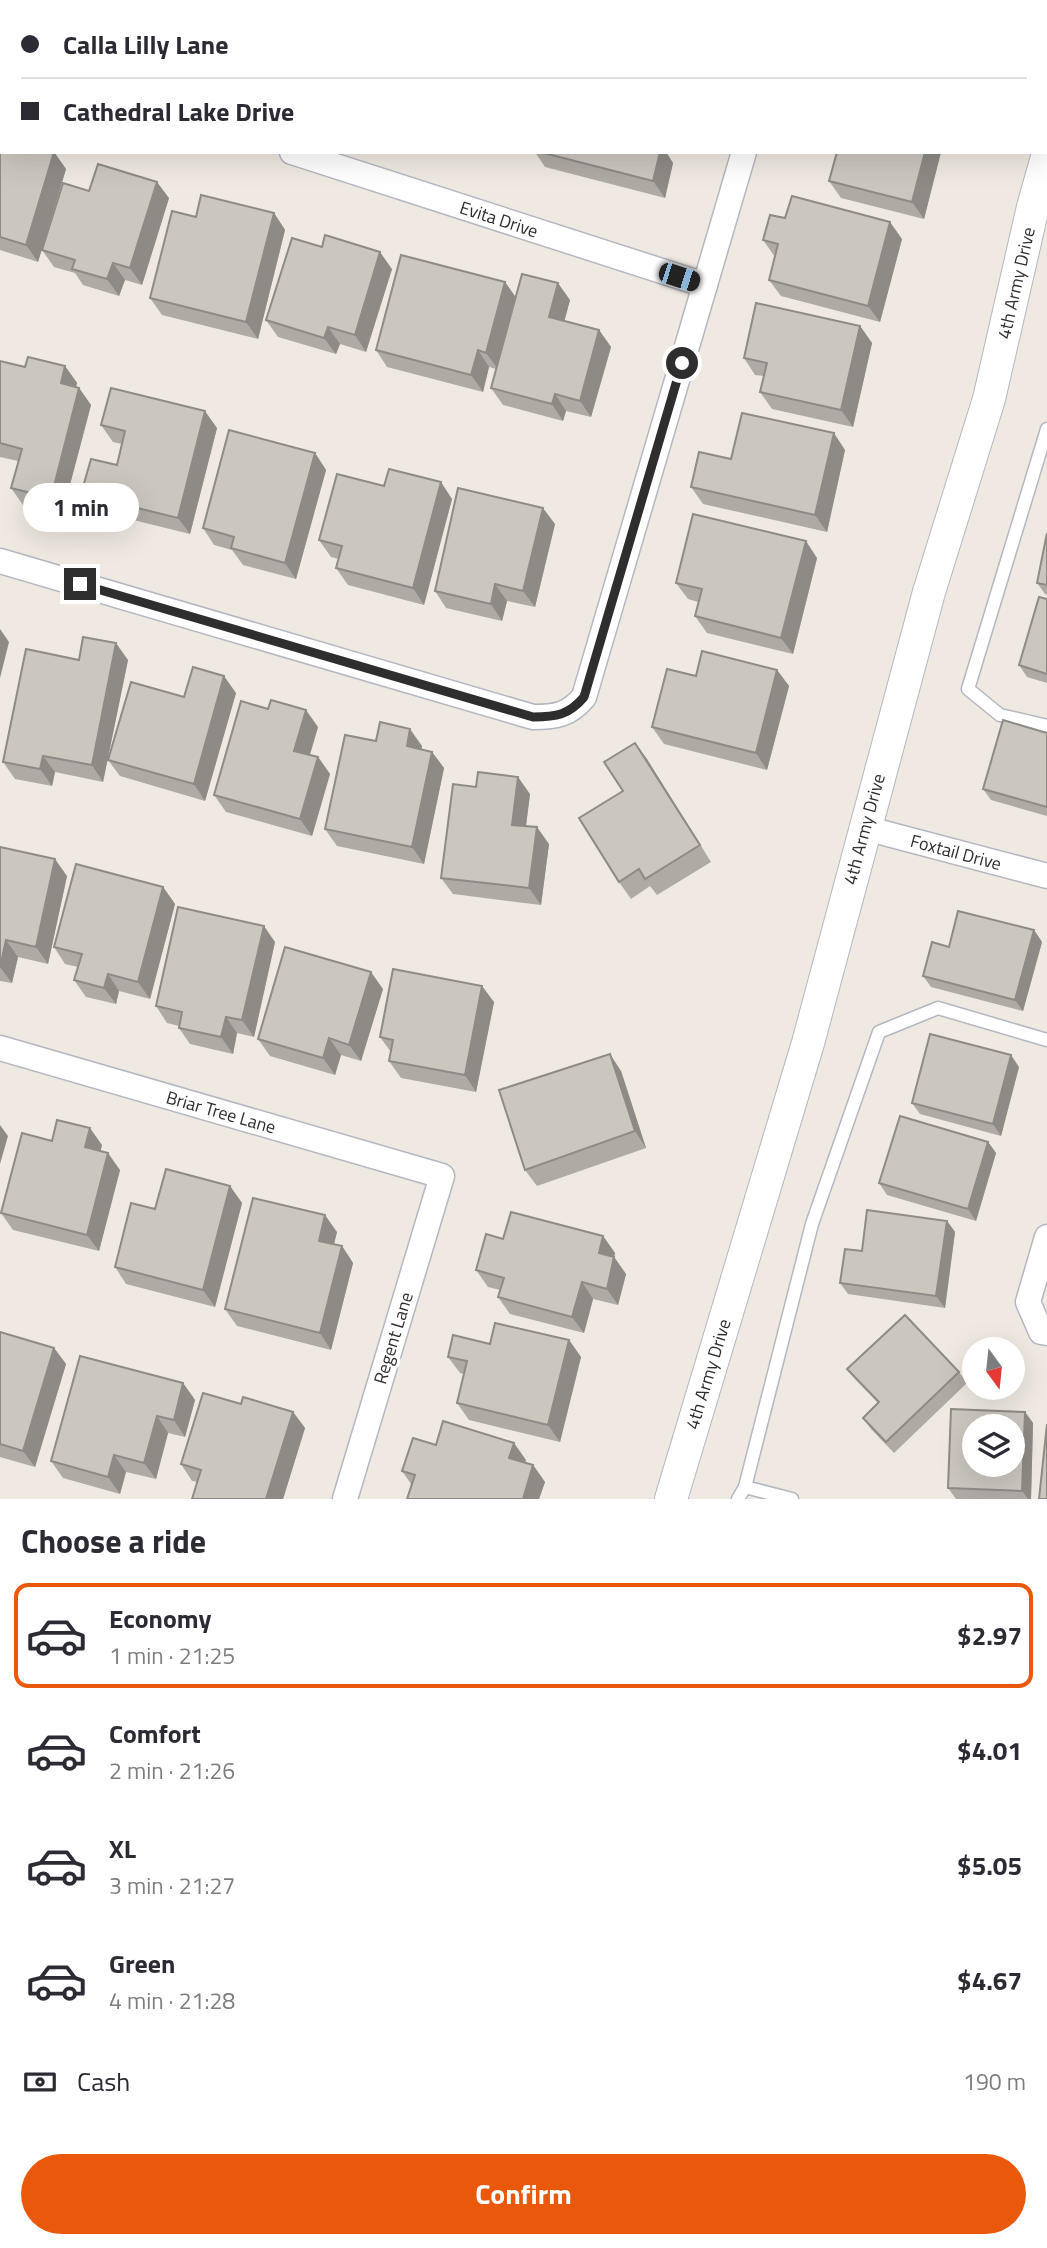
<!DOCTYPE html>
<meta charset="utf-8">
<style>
:root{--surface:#fff;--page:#f2f2f3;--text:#2b2b33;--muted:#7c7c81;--line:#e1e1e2;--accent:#ea580c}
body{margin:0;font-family:"Titillium Web",sans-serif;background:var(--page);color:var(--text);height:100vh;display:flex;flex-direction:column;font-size:26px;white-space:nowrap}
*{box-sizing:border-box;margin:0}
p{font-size:23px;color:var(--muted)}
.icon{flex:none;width:38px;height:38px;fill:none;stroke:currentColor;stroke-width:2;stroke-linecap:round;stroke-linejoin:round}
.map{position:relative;height:1499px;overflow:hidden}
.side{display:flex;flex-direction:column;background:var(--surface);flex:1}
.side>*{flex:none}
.banner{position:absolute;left:0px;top:0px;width:1048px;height:154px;box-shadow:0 7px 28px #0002;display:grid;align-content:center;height:154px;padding:0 21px;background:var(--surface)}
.needle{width:46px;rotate:165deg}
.tools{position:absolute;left:962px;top:1337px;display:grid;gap:14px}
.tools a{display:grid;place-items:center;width:63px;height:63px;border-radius:50%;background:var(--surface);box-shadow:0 7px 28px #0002;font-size:35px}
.end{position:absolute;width:32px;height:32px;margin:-16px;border:9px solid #2e2e2e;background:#fff;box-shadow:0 0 0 4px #fff}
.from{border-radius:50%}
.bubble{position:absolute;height:49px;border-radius:24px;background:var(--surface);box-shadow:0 7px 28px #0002;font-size:23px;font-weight:700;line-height:49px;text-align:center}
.car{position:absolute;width:21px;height:42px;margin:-21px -10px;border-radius:9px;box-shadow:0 0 5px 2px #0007;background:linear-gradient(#222 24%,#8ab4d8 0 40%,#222 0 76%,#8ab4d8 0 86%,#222 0)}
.banner b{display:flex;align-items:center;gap:24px;height:66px;font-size:26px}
.banner b+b{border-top:2px solid var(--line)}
.banner i{width:18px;height:18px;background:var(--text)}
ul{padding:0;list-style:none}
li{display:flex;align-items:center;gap:21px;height:105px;margin:0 14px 10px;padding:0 7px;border:4px solid transparent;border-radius:14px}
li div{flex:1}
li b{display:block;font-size:26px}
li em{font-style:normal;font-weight:700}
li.current{border-color:var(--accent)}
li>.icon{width:63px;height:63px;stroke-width:1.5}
h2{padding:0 21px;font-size:32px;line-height:84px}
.pay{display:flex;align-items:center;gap:18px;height:77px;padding:0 21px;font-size:26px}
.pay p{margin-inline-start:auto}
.action{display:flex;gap:14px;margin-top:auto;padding:14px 21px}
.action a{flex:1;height:80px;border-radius:42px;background:var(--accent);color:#fff;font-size:28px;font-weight:700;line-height:80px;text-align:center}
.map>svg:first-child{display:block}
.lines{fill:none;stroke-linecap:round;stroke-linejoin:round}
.service-casing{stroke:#b4b7c1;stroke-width:15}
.minor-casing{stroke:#b4b7c1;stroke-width:27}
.tertiary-casing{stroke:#b4b7c1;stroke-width:34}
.service{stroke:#fff;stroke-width:12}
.minor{stroke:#fff;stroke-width:24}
.tertiary{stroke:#fff;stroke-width:32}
.wall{fill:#afaba4}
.shaded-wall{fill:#8e8b86}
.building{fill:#cbc7bf;stroke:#8e8b86;stroke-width:2;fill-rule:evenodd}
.route{stroke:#2e2e2e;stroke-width:9}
.labels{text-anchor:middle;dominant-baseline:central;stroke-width:7;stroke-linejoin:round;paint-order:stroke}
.street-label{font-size:18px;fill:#2e2e2e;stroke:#fff}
</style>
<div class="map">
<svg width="1047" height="1499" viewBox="0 0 1047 1499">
<rect width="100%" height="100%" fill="#efe9e1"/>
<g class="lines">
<g class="service-casing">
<g id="service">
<polyline points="1047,429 968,689 1000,715 1047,726"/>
<polyline points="745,1487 812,1224 879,1032 938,1008 1047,1040"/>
<polyline points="738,1499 745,1487 792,1499"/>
</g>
</g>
<g class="minor-casing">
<g id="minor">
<polyline points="265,2 265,0"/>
<polyline points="788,2 789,0"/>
<polyline points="0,69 2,70"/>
<polyline points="292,152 705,285"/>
<path d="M0,561L533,717C556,717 569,715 584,697L744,152"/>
<polyline points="865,828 1047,876"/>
<polyline points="0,1048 442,1176 345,1499"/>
<polyline points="1047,1237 1028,1302 1041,1332 1047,1333"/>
</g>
</g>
<g class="tertiary-casing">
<polyline id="tertiary" points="671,1499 808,1043 929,592 989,399 1033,207 1047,157"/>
</g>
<use href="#service" class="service"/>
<use href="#minor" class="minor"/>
<use href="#tertiary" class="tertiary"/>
</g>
<g class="wall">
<polygon points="72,0 170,0 170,2 74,2"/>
<polygon points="388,0 457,0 457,2 396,2"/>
<polygon points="0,136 54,152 66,169 38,262 0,250"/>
<polygon points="535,152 666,152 673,163 665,198 545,167"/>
<polygon points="837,152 941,152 924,219 841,198 829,181"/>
<polygon points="89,191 169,198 142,285 125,280 119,296 83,285 75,273 54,267 42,250"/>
<polygon points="274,213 285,230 258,339 162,315 150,298 196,217"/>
<polygon points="785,218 902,239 880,322 781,296 769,280 775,257 763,240"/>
<polygon points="392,269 366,352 340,344 336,354 278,337 266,320"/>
<polygon points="505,282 516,298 570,300 564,321 599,330 611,347 591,417 566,411 563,421 503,405 491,388 496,369 489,367 483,392 387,367 376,350"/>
<polygon points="860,326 872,343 853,427 772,409 760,392 764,376 755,375 744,358"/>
<polygon points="0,361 25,367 65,366 77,383 76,387 79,388 91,405 62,515 23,505 11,488 18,461 0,457"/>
<polygon points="101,425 217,428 190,534 93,510 81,494 117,465 122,444 113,442"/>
<polygon points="845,450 827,532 703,504 691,487"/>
<polygon points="315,453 326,470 296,579 243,565 232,550 214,545 203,528"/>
<polygon points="384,486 452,499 424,605 348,585 336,568 339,559 331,557 319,540"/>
<polygon points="555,524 535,607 507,601 502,621 446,608 435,591"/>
<polygon points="1047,533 1047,595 1045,594 1037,583"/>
<polygon points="817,558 793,654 707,633 695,616 698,602 688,599 676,583"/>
<polygon points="1047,599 1047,683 1027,677 1019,665"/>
<polygon points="79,660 128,660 103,782 55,772 52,786 15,779 3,762"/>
<polygon points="777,670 789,686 767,770 664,744 652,727 696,676"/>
<polygon points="236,693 205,801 120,776 108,760 184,697"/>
<polygon points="318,727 310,755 318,757 330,774 312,836 226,812 214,795"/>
<polygon points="1047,733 1047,816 991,800 983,789"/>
<polygon points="376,741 422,746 421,749 432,752 444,768 424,864 337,846 325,829"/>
<polygon points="635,743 711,862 657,895 650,886 631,899 619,882 623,791"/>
<polygon points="476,787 530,794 526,826 549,844 541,905 453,894 441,878"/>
<polygon points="0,847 67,876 48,964 18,957 12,983 0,981"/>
<polygon points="163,887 175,904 150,999 119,991 116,1004 86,997 74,980 78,967 65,964 54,947"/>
<polygon points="1034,930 1042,942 1023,1011 931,987 923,976 949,947"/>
<polygon points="275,942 254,1037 237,1033 233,1054 190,1044 179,1028 179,1026 167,1023 156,1006"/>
<polygon points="383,989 361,1061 341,1055 335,1075 270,1056 258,1039"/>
<polygon points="494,1002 476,1092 401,1078 389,1061 391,1052 380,1037"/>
<polygon points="1019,1067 1001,1136 920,1114 912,1103"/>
<polygon points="621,1071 646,1148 537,1186 525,1170"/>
<polygon points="52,1141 102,1145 100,1151 120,1170 99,1251 13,1230 1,1213"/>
<polygon points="988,1142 996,1153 976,1221 887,1195 879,1183"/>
<polygon points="230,1186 242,1203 215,1307 126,1284 115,1267 155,1209"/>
<polygon points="947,1221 955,1232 945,1308 848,1294 840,1283 862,1251"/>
<polygon points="337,1232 334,1245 342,1246 353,1263 331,1350 237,1326 225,1309"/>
<polygon points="603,1236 615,1253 614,1257 626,1274 618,1305 593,1299 584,1333 510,1314 498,1297 500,1290 488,1287 476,1270 503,1239"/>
<polygon points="0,1332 54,1348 66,1364 35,1467 0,1457"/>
<polygon points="569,1340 581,1357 560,1442 469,1420 457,1403 464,1374 460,1373 448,1357 490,1344"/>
<polygon points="847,1369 959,1372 967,1383 894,1453 871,1429 863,1418 878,1403 856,1380"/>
<polygon points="183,1383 195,1400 185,1437 168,1433 156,1479 126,1472 120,1494 63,1478 51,1461"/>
<polygon points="241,1404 293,1412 305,1428 283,1499 192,1499 197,1482 192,1481 181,1464"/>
<polygon points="1025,1412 1033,1423 1031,1499 956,1499 948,1488"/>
<polygon points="436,1445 526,1460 525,1462 533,1465 545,1482 539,1499 407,1499 411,1484 402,1471"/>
</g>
<g class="shaded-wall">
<rect x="155" y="0" width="15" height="2"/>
<polygon points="443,0 457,0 457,2 444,2"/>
<rect x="686" y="0" width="15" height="2"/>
<polygon points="54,152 66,169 38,262 26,245"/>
<polygon points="660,152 666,152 673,163 665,198 653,181"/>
<polygon points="925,152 941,152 924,219 912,202"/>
<polygon points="157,182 169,198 142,285 130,268"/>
<polygon points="274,213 285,230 258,339 246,322"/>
<polygon points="890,222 902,239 880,322 868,306"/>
<polygon points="380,252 392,269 366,352 355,335"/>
<polygon points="113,263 125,280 119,296 107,279"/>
<polygon points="505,282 517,299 498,369 486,353"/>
<polygon points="558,283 570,300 561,334 549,317"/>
<polygon points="860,326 872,343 853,427 841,410"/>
<polygon points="328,327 340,344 336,354 324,338"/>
<polygon points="599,330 611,347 591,417 580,401"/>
<polygon points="478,350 489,367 483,392 471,375"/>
<polygon points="65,366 77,383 72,400 61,383"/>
<polygon points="79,388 91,405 62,515 51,498"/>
<polygon points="555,394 566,411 563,421 552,404"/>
<polygon points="205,411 217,428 190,534 178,518"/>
<polygon points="834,433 845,450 827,532 815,515"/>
<polygon points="315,453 326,470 296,579 285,563"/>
<polygon points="441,482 452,499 424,605 413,588"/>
<polygon points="543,508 555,524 535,607 523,591"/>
<polygon points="806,541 817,558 793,654 781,638"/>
<polygon points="495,584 507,601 502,621 491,604"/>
<polygon points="0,629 9,642 0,678"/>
<polygon points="116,643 128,660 103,782 92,765"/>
<polygon points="777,670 789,686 767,770 756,753"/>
<polygon points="224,676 236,693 205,801 194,784"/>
<polygon points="306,710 318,727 306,767 294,751"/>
<polygon points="410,729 422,746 419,763 407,746"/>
<polygon points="635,743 647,759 711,862 700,845"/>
<polygon points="432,752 444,768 424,864 412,847"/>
<polygon points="43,756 55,772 52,786 40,769"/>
<polygon points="318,757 330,774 312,836 300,819"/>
<polygon points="518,777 530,794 524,841 512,825"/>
<polygon points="537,827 549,844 541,905 529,888"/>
<polygon points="55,859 67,876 48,964 36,947"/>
<polygon points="163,887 175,904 150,999 138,982"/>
<polygon points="264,926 275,942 254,1037 242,1020"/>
<polygon points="1034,930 1042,942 1023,1011 1015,1000"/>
<polygon points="6,940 18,957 12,983 0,967"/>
<polygon points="371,972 383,989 361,1061 349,1045"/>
<polygon points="108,974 119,991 116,1004 104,988"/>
<polygon points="482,986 494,1002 476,1092 465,1075"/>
<polygon points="226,1017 237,1033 233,1054 221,1037"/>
<polygon points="329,1038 341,1055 335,1075 323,1058"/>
<polygon points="610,1054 621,1071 646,1148 635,1131"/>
<polygon points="1011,1055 1019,1067 1001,1136 993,1124"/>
<polygon points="0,1125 8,1136 0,1164"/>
<polygon points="90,1128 102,1145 97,1164 85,1147"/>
<polygon points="988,1142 996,1153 976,1221 968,1209"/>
<polygon points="108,1153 120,1170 99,1251 87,1235"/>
<polygon points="230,1186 242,1203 215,1307 203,1290"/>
<polygon points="325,1215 337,1232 330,1258 319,1241"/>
<polygon points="947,1221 955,1232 945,1308 936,1296"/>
<polygon points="603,1236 615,1253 611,1270 599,1253"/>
<polygon points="342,1246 353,1263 331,1350 320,1333"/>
<polygon points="614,1257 626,1274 618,1305 607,1289"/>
<polygon points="582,1282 593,1299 584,1333 572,1317"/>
<polygon points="569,1340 581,1357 560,1442 548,1425"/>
<polygon points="54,1348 66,1364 35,1467 23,1451"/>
<polygon points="183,1383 195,1400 185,1437 174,1420"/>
<polygon points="293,1412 305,1428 283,1499 266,1499"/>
<polygon points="1025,1412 1033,1423 1031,1499 1028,1499 1022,1491"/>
<polygon points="157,1416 168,1433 156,1479 144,1463"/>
<polygon points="514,1443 526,1460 521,1474 509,1458"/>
<polygon points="114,1455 126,1472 120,1494 108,1477"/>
<polygon points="533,1465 545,1482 539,1499 523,1499"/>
</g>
<g class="building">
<polygon points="90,0 155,0 155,2 98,2"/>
<polygon points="562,0 621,0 628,2 562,2"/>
<rect x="648" y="0" width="38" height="2"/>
<polygon points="834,0 925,0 933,2 834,2"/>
<polygon points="0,136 2,136 2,152 54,152 26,245 0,237"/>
<polygon points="540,152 660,152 653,181"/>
<polygon points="837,152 925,152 912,202 829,181"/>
<polygon points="98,164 157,182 130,268 113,263 107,279 72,269 75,260 42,250 63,183 89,191"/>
<polygon points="201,195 274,213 246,322 150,298 172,211 196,217"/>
<polygon points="792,196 890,222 868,306 769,280 778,244 763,240 770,215 785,218"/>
<polygon points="325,235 380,252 355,335 328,327 324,338 266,320 292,238 322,247"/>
<polygon points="401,255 505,282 486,353 478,350 471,375 376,350"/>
<polygon points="522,274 558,283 549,317 599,330 580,401 555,394 552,404 491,388"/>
<polygon points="756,303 860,326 841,410 760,392 767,363 744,358"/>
<polygon points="28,357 65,366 61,383 79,388 51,498 11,488 22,449 0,443 0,361 25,367"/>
<polygon points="111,388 205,411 178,518 81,494 91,459 117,465 125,431 101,425"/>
<polygon points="742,413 834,433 815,515 691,487 699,452 731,459"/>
<polygon points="229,430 315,453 285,563 231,548 234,537 203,528"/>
<polygon points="389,469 441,482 413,588 336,568 342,546 319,540 337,474 384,486"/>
<polygon points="458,488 543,508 523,591 495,584 491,604 435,591"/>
<polygon points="693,514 806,541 781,638 695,616 702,589 676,583"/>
<polygon points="1047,533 1047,585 1037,583"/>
<polygon points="1039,597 1047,599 1047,674 1019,665"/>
<polygon points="83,637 116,643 92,765 43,756 40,769 3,762 26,649 79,660"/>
<polygon points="702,651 777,670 756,753 652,727 667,669 696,676"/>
<polygon points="193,667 224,676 194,784 108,760 131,682 184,697"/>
<polygon points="271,700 306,710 294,751 318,757 300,819 214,795 241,701 268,709"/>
<polygon points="1003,720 1047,733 1047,807 983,789"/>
<polygon points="380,722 410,729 407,746 432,752 412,847 325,829 345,735 376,741"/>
<polygon points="635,743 700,845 645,879 639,869 619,882 579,818 623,791 604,762"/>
<polygon points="478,772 518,777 512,825 537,827 529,888 441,878 453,784 476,787"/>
<polygon points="0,847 55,859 36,947 6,940 0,967"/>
<polygon points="76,864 163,887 138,982 108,974 104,988 74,980 82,954 54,947"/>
<polygon points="178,907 264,926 242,1020 226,1017 221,1037 179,1028 182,1012 156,1006"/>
<polygon points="958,911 1034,930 1015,1000 923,976 932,942 949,947"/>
<polygon points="285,947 371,972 349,1045 329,1038 323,1058 258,1039"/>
<polygon points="393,969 482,986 465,1075 389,1061 393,1040 380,1037"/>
<polygon points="930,1034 1011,1055 993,1124 912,1103"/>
<polygon points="610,1054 635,1131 525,1170 499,1090"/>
<polygon points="900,1116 988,1142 968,1209 879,1183"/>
<polygon points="57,1120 90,1128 85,1147 108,1153 87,1235 1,1213 22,1133 52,1141"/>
<polygon points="166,1169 230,1186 203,1290 115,1267 131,1203 155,1209"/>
<polygon points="253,1198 325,1215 319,1241 342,1246 320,1333 225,1309"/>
<polygon points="867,1210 947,1221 936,1296 840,1283 845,1249 862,1251"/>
<polygon points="511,1212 603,1236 599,1253 614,1257 607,1289 582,1282 572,1317 498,1297 504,1278 476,1270 486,1234 503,1239"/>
<polygon points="905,1315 959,1372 886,1442 863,1418 879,1402 847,1369"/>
<polygon points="495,1323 569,1340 548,1425 457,1403 467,1361 448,1357 453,1335 490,1344"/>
<polygon points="0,1332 54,1348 23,1451 0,1444"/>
<polygon points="80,1356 183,1383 174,1420 157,1416 144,1463 114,1455 108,1477 51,1461"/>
<polygon points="203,1393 241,1404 243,1397 293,1412 266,1499 192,1499 201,1470 181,1464"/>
<path d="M951,1409L1025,1412L1022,1491L948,1488ZM975,1426H1013V1465H975Z"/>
<polygon points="443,1421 514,1443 509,1458 533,1465 523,1499 407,1499 415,1475 402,1471 413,1438 436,1445"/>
<polygon points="1047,1424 1047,1499 1039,1499"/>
</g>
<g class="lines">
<path class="route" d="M80,584L533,717C556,717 569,715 584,697L682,363"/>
</g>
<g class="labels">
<g class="street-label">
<text transform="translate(499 219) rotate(18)">Evita Drive</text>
<text transform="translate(1016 283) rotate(-77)">4th Army Drive</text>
<text transform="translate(864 829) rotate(-75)">4th Army Drive</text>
<text transform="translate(956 852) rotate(15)">Foxtail Drive</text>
<text transform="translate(221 1112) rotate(16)">Briar Tree Lane</text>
<text transform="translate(393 1338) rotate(-73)">Regent Lane</text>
<text transform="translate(708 1374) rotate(-73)">4th Army Drive</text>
</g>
</g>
</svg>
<div class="tools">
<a><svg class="needle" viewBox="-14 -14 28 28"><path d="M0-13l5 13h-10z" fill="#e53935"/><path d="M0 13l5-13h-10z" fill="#7c7c81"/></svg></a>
<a><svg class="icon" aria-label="layers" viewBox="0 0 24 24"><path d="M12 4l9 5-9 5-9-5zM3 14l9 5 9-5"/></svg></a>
</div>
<i class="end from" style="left:682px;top:363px"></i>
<i class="end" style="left:80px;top:584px"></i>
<div class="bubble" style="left:23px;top:483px;width:116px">1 min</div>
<i class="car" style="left:679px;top:277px;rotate:108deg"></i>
<div class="banner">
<b><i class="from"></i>Calla Lilly Lane</b>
<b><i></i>Cathedral Lake Drive</b>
</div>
</div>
<section class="side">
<h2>Choose a ride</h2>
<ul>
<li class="current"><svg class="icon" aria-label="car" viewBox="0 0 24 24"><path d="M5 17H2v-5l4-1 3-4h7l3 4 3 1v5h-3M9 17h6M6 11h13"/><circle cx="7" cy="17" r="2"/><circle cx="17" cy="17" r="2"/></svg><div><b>Economy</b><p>1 min · 21:25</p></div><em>$2.97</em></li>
<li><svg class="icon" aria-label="car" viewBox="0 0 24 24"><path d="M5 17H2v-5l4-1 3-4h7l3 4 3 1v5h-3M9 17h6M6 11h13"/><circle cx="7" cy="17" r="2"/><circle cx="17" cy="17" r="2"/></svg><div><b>Comfort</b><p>2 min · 21:26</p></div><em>$4.01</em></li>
<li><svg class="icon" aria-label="car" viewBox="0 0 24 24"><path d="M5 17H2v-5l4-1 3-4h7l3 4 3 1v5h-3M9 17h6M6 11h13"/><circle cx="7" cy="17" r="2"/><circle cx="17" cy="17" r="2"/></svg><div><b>XL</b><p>3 min · 21:27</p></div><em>$5.05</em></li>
<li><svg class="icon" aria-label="car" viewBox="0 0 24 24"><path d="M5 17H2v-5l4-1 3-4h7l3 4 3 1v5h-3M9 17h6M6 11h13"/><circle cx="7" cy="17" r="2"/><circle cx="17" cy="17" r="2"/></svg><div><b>Green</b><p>4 min · 21:28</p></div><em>$4.67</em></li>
</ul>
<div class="pay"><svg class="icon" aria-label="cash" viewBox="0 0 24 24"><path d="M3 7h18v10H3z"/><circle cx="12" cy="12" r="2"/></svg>Cash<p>190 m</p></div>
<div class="action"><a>Confirm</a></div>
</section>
